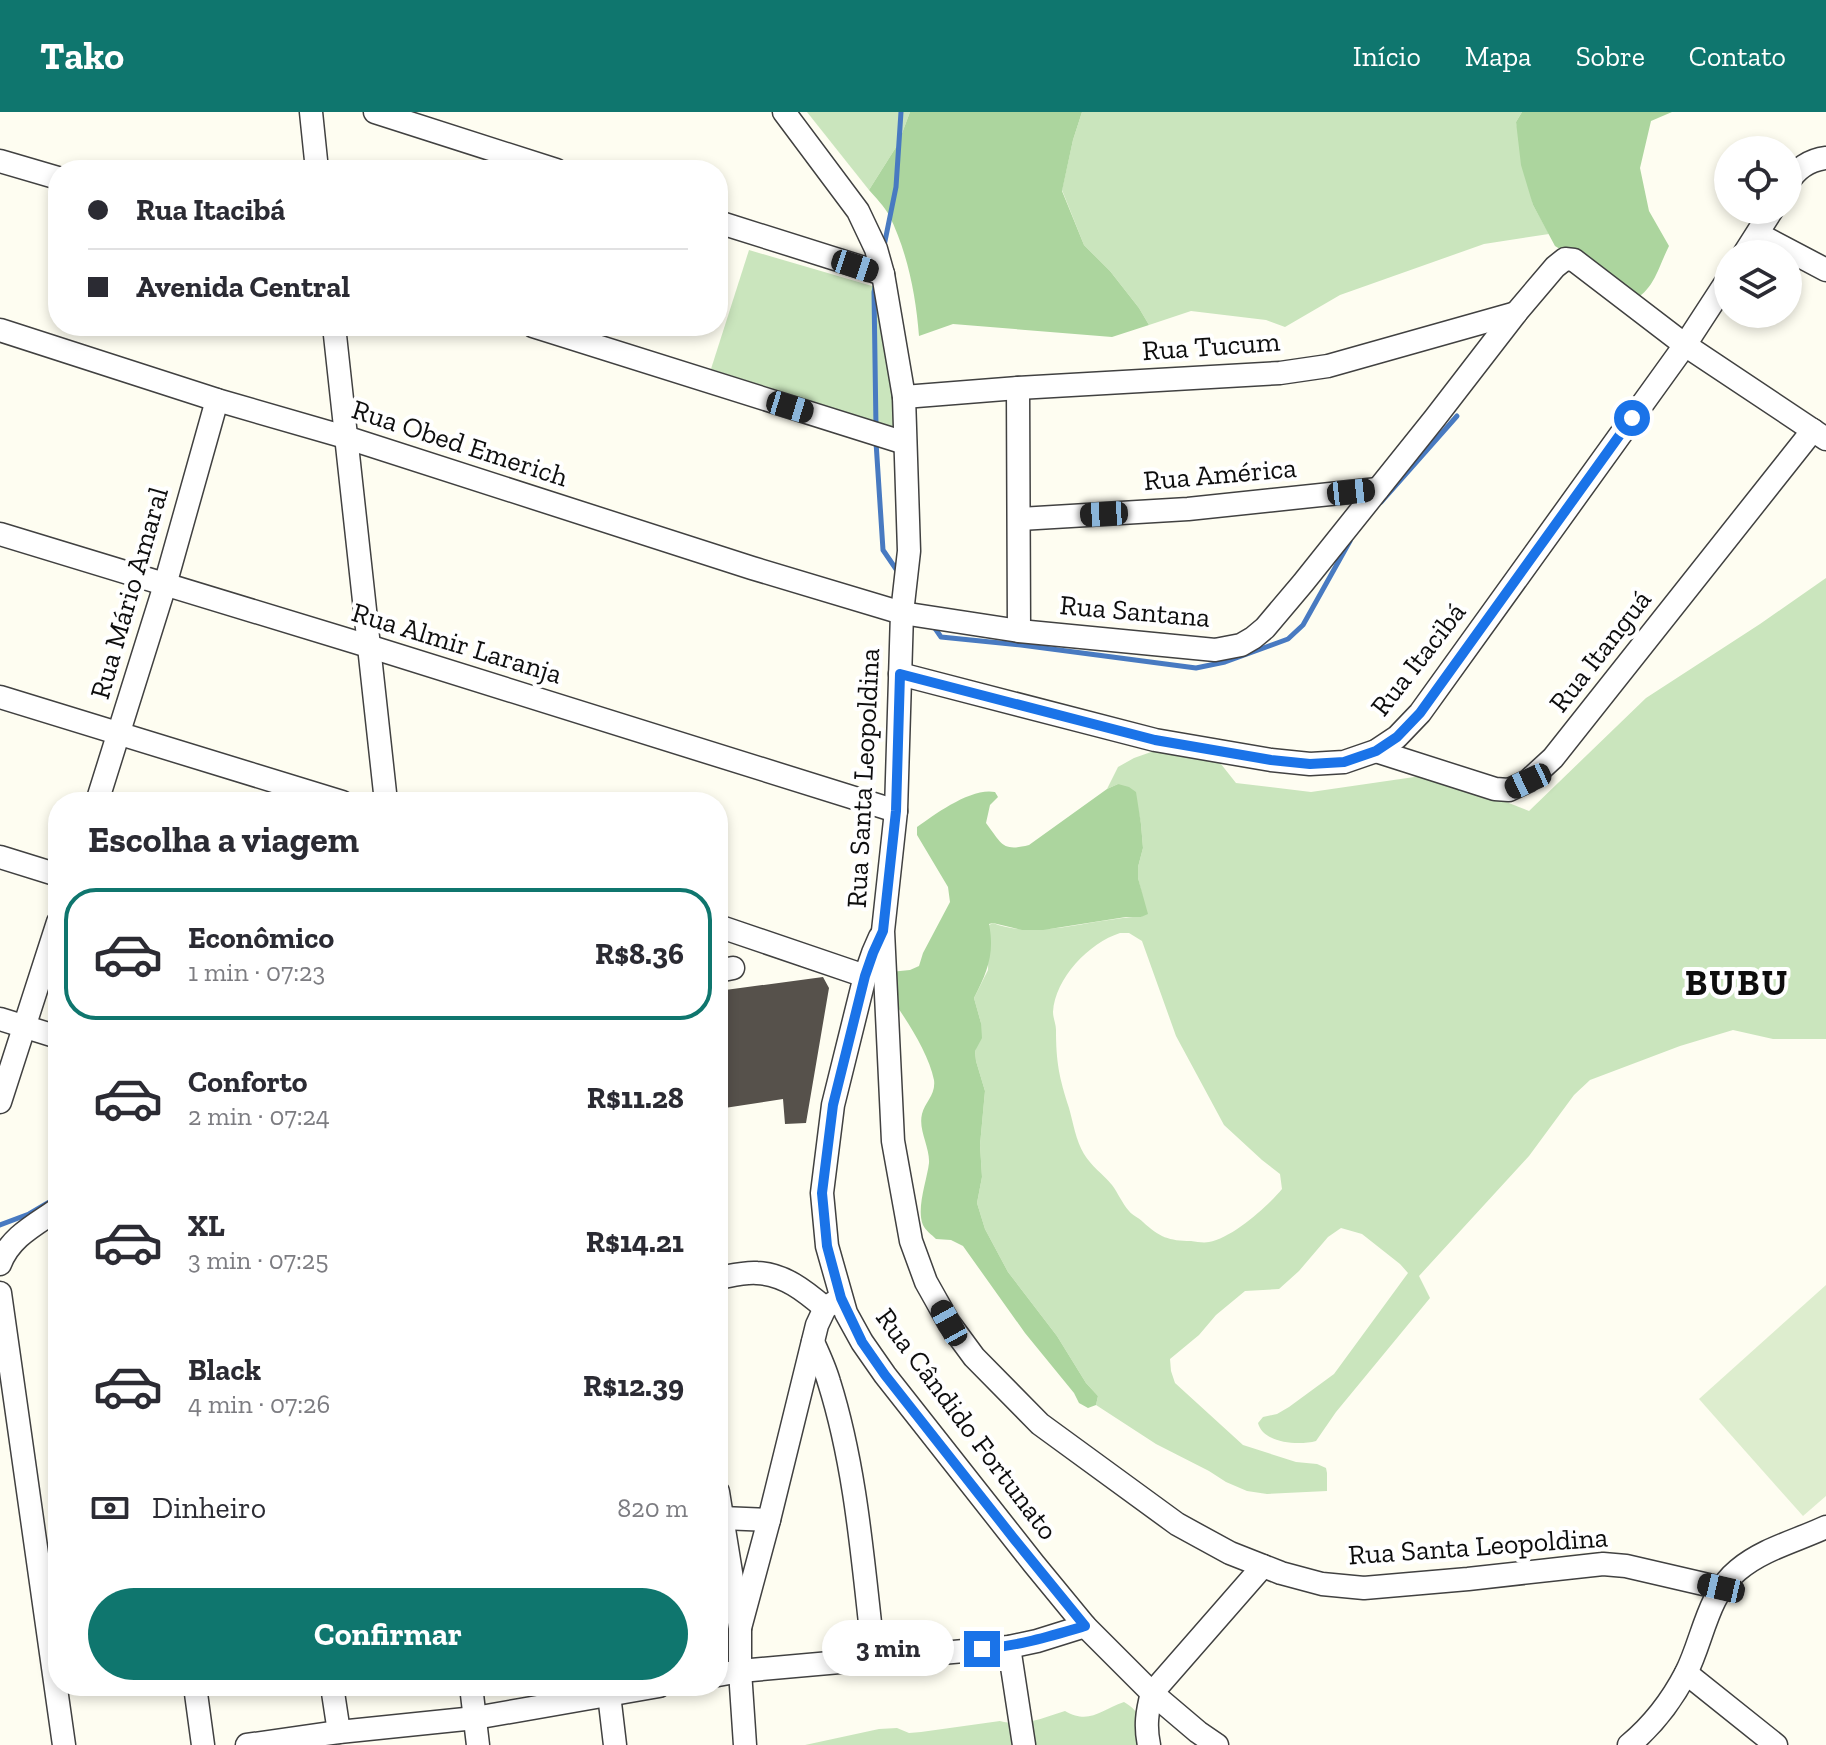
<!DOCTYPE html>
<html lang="pt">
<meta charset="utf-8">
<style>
:root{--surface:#fff;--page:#f2f2f3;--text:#2b2b33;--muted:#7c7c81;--line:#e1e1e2;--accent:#0f766e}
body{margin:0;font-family:"Zilla Slab",serif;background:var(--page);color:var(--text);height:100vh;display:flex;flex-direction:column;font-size:30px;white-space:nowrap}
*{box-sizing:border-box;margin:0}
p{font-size:26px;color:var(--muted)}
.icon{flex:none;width:44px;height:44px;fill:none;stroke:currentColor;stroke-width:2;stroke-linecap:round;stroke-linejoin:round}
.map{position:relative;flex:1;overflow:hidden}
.sheet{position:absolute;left:48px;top:680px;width:680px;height:904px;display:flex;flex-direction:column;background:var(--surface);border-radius:32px;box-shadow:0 4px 12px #0003}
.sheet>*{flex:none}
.guide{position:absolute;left:48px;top:48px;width:680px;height:176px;border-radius:32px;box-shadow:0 4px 12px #0003;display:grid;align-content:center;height:176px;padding:0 40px;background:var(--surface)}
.controls{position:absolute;left:1714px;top:24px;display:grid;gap:16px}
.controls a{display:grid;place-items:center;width:88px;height:88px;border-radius:50%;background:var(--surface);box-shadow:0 4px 12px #0003;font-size:40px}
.end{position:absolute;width:36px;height:36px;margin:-18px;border:10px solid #1a73e8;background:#fff;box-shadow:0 0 0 4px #fff}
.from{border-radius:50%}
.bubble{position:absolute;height:56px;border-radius:28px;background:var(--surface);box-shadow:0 4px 12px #0003;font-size:26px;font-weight:700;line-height:56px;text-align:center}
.car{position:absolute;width:24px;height:48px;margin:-24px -12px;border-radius:10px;box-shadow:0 0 6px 2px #0007;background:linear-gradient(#222 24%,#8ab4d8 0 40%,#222 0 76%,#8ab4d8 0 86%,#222 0)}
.guide b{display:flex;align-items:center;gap:28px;height:76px;font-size:30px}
.guide b+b{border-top:2px solid var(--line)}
.guide i{width:20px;height:20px;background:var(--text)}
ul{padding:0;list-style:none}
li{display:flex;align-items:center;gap:24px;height:132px;margin:0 16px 12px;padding:0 24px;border:4px solid transparent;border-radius:32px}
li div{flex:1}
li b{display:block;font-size:30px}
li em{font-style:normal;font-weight:700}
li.on{border-color:var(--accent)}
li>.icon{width:72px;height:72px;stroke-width:1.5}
h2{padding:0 40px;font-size:36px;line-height:96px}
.pay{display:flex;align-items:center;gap:20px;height:88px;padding:0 40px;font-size:30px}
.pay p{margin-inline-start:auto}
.cta{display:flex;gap:16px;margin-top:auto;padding:16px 40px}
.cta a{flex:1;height:92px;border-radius:48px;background:var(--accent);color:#fff;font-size:32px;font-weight:700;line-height:92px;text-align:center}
header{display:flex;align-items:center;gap:48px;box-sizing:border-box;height:112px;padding:0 40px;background:var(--accent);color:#fff}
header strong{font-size:38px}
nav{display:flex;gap:44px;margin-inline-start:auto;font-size:28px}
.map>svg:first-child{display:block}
.green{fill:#cae5bd;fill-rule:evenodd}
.forest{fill:#acd59e}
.pitch{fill:#ddedce}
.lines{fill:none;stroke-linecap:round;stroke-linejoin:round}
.stream{stroke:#487ac1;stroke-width:5}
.building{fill:#56514b}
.minor-casing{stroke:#414141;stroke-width:25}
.minor{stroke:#fff;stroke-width:22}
.route{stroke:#1a73e8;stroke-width:10}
.labels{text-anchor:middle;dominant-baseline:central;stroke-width:8;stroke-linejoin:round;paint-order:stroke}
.street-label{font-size:28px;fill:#0e0e0e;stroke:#fff}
.district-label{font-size:36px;font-weight:bold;letter-spacing:2px;fill:#0e0e0e;stroke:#fff}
</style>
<header>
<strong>Tako</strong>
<nav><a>Início</a><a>Mapa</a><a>Sobre</a><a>Contato</a></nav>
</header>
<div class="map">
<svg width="1826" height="1633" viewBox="0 0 1826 1633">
<rect width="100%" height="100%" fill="#fefdf1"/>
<g class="green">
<polygon points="807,0 910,0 898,32 869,78"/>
<polygon points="1082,0 1522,0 1516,10 1533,93 1549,122 1484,132 1340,183 1285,215 1266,208 1191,199 1149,213 1139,196 1110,159 1084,133 1062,78 1073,28"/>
<polygon points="749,138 879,176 898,317 711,257"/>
<path d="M1826,466V927H1773L1733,918L1680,934L1590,968L1574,983L1529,1044L1419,1164L1430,1186L1336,1300L1316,1329C1298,1334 1263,1331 1258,1311L1263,1305L1277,1302L1289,1295L1334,1262L1408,1161L1400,1152L1362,1122L1341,1116L1328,1125L1299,1159L1279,1177L1245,1179L1216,1203L1199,1223L1170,1247L1171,1259L1175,1271L1243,1333L1296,1350L1317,1352L1326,1356L1327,1361V1379L1267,1382L1247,1379L1226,1370L1209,1359L1156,1332L1096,1293L1098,1284L1086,1271L1057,1224L1008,1160L985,1117L977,1091L982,1065L980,1033L985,979L976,949L975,939L981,911L974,886L988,858L989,813L993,811C1028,825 1073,813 1109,808C1120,807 1130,804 1141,805L1146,799L1138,766V755L1143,736L1141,712L1138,697L1118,672L1107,677L1118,655L1134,646L1154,639H1171L1217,647L1236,671L1311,680L1435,662L1529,699L1646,586L1760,512ZM1120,821H1129L1142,829L1176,924L1224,1013L1262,1048L1280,1062L1282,1077C1268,1094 1232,1126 1209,1130C1204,1131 1197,1130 1191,1129C1169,1129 1159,1125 1143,1110C1138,1105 1132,1103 1129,1099C1122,1091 1118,1081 1112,1073C1103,1062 1091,1054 1084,1042C1076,1029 1073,1010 1069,996C1059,965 1056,950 1056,918C1056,912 1053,906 1053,900C1055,866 1089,831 1120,821Z"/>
<path d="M1124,1590C1142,1600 1143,1614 1144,1633H805L879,1617L897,1616L909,1621L921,1620L1000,1609C1023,1615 1043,1606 1065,1599C1090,1613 1100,1598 1124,1590Z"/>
</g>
<g class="forest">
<path d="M910,0H1082L1073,28L1062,79L1084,133L1110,159L1139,196L1149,213L1112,225L953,212L919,224C916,183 907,139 889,103C884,94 876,86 869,78L898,32Z"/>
<path d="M1522,0H1672L1651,9L1640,56L1649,99L1669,134C1659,153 1654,180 1632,188L1587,154L1555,134L1533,93L1521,53L1516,10Z"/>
<path d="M1118,672L1129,675L1136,680L1141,712L1143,736L1138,755V766L1148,802L1141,805H1126L1043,818H1022L993,811L989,812C995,842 987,860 974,886L981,911L982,926L975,939L976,949L985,979L980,1033L982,1065L977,1091L985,1117L1008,1160L1057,1224L1086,1271L1098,1284L1096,1293L1088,1296L1079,1291L1074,1281L1025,1221L963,1134L951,1128L936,1127C932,1123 925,1118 923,1113C916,1097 927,1068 929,1051C930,1035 918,1018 922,1002C925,990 936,983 934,968C928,939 904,904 887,880L890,860L910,858L919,854L923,841L950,790L948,775L917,723V715C935,702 972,675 995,680L998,685L990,693L986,711C1002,732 1002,740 1029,733L1107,677Z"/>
</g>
<polygon class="pitch" points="1826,1173 1826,1384 1803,1404 1699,1287"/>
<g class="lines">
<g class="stream">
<polyline points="884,134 896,75 901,0"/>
<polyline points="876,171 874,180 876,316"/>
<polyline points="876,330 883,438 898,460"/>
<polyline points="1381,390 1457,304"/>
<polyline points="932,512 941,525 1021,533 1196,556 1225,550 1288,527 1303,513 1350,429"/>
<polyline points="0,1113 29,1102 58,1085"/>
</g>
</g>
<polygon class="building" points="823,865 829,876 806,1011 785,1012 783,987 718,997 718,879"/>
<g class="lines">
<g class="minor-casing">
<g id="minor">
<polyline points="311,0 317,58"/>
<polyline points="375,0 556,58"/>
<polyline points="784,0 858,99 876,137 883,162 904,285 909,439 902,501 896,699 883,819 893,1029 911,1129 926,1170 949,1211 974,1245 1040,1312 1177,1412 1230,1441 1281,1461 1322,1472 1364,1476 1468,1467 1603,1452 1626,1454 1721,1476"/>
<polyline points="0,49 58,66"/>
<path d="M1788,71C1796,57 1810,48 1826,46"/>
<polyline points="718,110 883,162"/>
<polyline points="1758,122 1826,158"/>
<polyline points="1744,142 1772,98"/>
<polyline points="334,214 386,690"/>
<polyline points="533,214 905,331"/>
<polyline points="0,218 217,288 345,325 752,456 902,501 1019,519 1215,538 1241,533 1253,526 1265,516 1303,471 1435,306 1516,201 1555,155 1565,147 1574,148 1685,233 1826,327"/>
<polyline points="1018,276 1019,519"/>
<polyline points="904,285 1018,276 1280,261 1328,254 1516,201"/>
<polyline points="1020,407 1188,397 1378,377"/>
<polyline points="0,422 368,534 896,699"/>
<polyline points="900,562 1155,628 1271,648 1310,652 1344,650 1376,639 1397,625 1420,601 1685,233 1728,167"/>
<polyline points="0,585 342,690"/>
<polyline points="1376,639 1495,677 1509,678 1528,669 1553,646 1813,318"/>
<polyline points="97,690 165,473 217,288"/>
<polyline points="0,745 58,763"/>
<polyline points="718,814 865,864"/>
<polyline points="880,825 873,841 865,864 833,993 822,1081 827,1134 846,1201 862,1230 885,1263 1034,1452 1085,1514 1152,1581 1198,1620 1217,1633"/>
<polyline points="718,859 733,856"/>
<polyline points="0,907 58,925"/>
<polyline points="0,990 58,810"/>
<path d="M0,1152C10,1125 35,1113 58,1097"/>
<path d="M718,1166C730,1164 744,1160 757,1161C784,1162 805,1179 825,1196"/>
<polyline points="0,1181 64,1633"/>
<path d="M813,1230C819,1243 825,1256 829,1270C857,1359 863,1454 874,1546"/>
<polyline points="718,1380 740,1516 740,1559 745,1633"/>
<polyline points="722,1406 769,1408"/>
<polyline points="740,1516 769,1408 817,1213 825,1196 841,1186"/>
<polyline points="1009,1535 1024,1633"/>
<polyline points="1686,1561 1776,1633"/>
<polyline points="718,1563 740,1559 1009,1535 1037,1529 1085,1514"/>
<polyline points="195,1574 203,1633"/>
<polyline points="332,1574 339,1620"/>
<polyline points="471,1574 478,1633"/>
<polyline points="608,1574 615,1633"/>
<polyline points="247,1633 339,1620 475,1606 659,1574"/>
<path d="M1149,1633C1145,1614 1147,1600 1152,1581L1263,1454"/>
<path d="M1629,1633C1653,1613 1672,1588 1686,1561C1703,1528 1707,1483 1738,1458C1763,1437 1796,1429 1826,1415"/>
</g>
</g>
<use href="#minor" class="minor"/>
</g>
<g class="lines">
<path class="route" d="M982,1537C1018,1534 1051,1524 1085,1514L1015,1428L885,1263L862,1230L841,1186L827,1134L822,1081L833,993L865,864L873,841L883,819L896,699L900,562L1155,628L1271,648L1310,652L1344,650L1376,639L1397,625L1420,601L1632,306"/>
</g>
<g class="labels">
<g class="street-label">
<text transform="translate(1211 234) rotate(-4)">Rua Tucum</text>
<text transform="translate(460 331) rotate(18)">Rua Obed Emerich</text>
<text transform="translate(1220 362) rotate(-5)">Rua América</text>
<text transform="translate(129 481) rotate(-74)">Rua Mário Amaral</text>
<text transform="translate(1135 499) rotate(5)">Rua Santana</text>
<text transform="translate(457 531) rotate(17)">Rua Almir Laranja</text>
<text transform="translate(1600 539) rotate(-52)">Rua Itanguá</text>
<text transform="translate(1418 547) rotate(-52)">Rua Itacibá</text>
<text transform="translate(863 666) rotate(-87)">Rua Santa Leopoldina</text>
<text transform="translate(967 1312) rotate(53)">Rua Cândido Fortunato</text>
<text transform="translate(1478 1434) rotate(-4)">Rua Santa Leopoldina</text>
</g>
<g class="district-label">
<text x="1737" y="870">BUBU</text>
</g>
</g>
</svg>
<div class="controls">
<a><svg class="icon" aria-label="locate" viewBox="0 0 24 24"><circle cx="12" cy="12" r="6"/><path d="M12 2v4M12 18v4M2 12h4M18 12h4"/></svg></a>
<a><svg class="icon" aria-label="layers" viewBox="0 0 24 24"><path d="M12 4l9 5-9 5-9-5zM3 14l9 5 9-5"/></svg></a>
</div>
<i class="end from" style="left:1632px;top:306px"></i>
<i class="end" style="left:982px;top:1537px"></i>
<div class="bubble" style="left:822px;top:1508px;width:132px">3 min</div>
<i class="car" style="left:855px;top:154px;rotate:108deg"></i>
<i class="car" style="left:790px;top:295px;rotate:107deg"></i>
<i class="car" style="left:1351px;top:380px;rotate:84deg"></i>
<i class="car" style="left:1104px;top:402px;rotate:267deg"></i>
<i class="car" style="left:1528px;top:669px;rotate:245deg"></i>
<i class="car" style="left:949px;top:1211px;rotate:331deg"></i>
<i class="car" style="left:1721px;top:1476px;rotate:283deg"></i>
<div class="guide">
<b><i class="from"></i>Rua Itacibá</b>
<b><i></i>Avenida Central</b>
</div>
<section class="sheet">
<h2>Escolha a viagem</h2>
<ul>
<li class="on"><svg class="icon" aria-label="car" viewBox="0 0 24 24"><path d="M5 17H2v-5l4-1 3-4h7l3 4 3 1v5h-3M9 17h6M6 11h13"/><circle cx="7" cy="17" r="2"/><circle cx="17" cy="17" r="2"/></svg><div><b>Econômico</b><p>1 min · 07:23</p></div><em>R$8.36</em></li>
<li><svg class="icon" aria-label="car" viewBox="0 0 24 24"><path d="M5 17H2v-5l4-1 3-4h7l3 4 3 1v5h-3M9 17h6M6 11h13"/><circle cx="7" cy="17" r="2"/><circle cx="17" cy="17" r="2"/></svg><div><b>Conforto</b><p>2 min · 07:24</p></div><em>R$11.28</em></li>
<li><svg class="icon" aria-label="car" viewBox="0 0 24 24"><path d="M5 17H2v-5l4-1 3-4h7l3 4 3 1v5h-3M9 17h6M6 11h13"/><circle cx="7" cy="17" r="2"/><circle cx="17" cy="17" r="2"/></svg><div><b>XL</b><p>3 min · 07:25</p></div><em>R$14.21</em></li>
<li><svg class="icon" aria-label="car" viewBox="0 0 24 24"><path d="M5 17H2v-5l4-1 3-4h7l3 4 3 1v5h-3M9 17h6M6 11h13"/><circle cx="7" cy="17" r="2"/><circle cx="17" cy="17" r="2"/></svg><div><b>Black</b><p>4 min · 07:26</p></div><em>R$12.39</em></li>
</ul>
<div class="pay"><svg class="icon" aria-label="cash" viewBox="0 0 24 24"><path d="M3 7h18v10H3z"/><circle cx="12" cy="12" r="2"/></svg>Dinheiro<p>820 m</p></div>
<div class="cta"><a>Confirmar</a></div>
</section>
</div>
